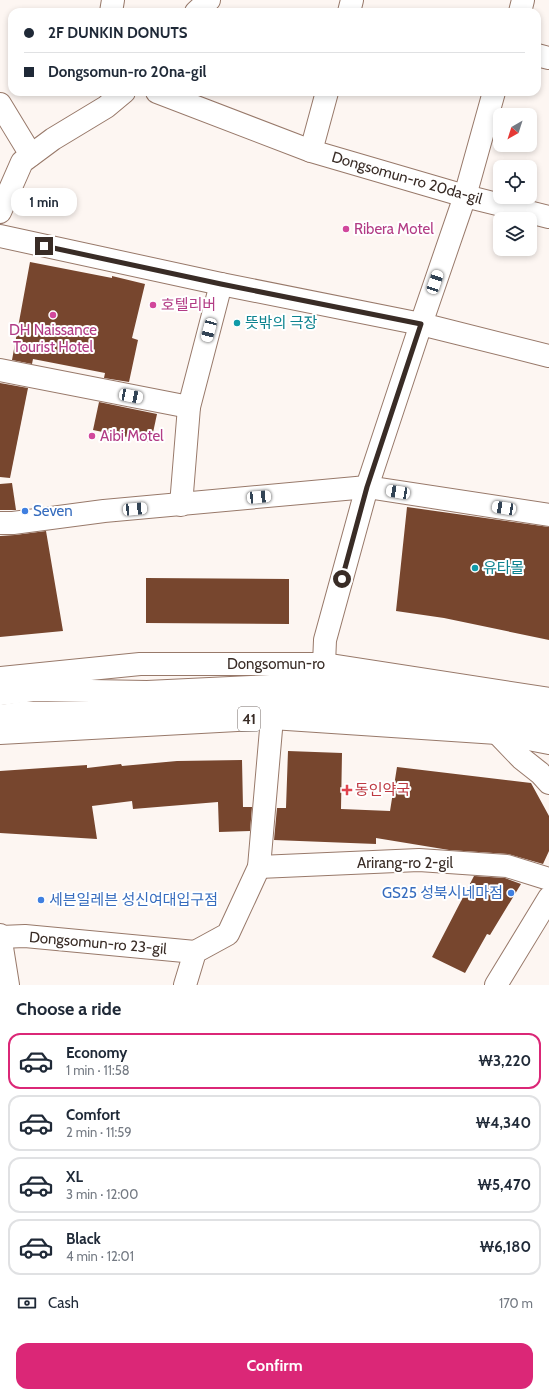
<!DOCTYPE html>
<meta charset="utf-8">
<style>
:root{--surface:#fff;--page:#f2f2f3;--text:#1f2937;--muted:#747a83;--line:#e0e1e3;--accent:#db2777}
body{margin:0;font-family:Cabin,"Noto Sans KR",sans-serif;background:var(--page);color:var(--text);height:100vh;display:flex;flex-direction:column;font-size:15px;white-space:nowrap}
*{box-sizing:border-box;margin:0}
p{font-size:13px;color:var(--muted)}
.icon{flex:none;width:22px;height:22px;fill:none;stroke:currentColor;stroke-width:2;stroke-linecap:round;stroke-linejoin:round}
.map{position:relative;height:985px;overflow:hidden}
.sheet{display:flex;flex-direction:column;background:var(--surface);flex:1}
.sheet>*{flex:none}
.banner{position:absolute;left:8px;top:8px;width:533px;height:88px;border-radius:12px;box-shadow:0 2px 6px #0003;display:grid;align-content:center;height:88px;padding:0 16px;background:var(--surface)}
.needle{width:26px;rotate:219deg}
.buttons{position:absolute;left:493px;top:108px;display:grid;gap:8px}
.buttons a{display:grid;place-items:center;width:44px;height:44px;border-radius:8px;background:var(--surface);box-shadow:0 2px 6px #0003;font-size:20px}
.end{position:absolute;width:18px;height:18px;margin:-9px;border:5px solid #392c26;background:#fff;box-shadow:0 0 0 2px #fff}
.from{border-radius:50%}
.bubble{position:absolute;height:28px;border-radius:12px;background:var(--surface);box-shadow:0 2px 6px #0003;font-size:13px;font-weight:700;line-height:28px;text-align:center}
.car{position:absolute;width:12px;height:24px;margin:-12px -6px;border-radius:5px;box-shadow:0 0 3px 1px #0007;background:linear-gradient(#fff 24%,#345 0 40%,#fff 0 76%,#345 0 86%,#fff 0)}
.banner b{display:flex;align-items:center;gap:14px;height:38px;font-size:15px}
.banner b+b{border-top:1px solid var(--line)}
.banner i{width:10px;height:10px;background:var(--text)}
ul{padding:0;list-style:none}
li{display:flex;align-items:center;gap:12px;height:56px;margin:0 8px 6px;padding:0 8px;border:2px solid var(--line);border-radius:12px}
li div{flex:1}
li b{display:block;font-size:15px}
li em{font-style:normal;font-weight:700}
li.on{border-color:var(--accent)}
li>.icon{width:36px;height:36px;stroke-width:1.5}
h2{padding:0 16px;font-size:18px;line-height:48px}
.pay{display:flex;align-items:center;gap:10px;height:44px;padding:0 16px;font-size:15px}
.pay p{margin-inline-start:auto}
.button{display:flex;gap:8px;margin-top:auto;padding:8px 16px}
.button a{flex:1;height:46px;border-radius:12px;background:var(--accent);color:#fff;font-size:16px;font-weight:700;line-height:46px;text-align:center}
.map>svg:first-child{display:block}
.building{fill:#77462e}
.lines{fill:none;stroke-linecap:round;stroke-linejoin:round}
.minor-casing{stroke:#98796a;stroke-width:24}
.major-casing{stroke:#98796a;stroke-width:24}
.minor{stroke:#fff;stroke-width:22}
.major{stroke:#fff;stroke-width:22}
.route{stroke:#392c26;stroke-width:5}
.hotel-dot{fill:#d1479c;stroke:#fff;stroke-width:1.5}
.culture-dot{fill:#0f9aa8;stroke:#fff;stroke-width:1.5}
.shop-dot{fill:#3f7fe0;stroke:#fff;stroke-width:1.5}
.health-dot{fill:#e0444e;stroke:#fff;stroke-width:1.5}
.labels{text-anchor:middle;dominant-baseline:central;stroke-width:4;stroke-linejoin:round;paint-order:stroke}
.shield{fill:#fff;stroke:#746b67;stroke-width:1}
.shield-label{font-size:14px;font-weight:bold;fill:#392c26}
.street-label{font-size:15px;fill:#392c26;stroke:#fff}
.hotel-label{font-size:15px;fill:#b23c85;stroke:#fff;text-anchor:start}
.culture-label{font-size:15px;fill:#0d838f;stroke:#fff;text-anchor:start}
.shop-label{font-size:15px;fill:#366cbe;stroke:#fff;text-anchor:start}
.health-label{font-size:15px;fill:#be3a42;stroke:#fff;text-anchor:start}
</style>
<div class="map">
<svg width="549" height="985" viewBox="0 0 549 985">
<rect width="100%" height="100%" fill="#fdf6f2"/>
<g class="building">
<polygon points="30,262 112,278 112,276 145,284 132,338 138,340 129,382 104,378 105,373 33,359 32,364 12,360"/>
<polygon points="0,383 28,388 10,478 0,477"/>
<polygon points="99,402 157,414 151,442 93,430"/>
<polygon points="12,483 16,510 0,510 0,484"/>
<polygon points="407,507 549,527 549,640 444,618 396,611"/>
<polygon points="46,531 63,631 0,637 0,536 15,535"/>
<polygon points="146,578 289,579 289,624 146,623"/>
<polygon points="288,751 342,753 341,809 390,811 397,767 531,783 549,816 549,851 543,864 508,854 449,850 376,838 376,844 274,840 277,808 286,808"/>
<polygon points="242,760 243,807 252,807 250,831 219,832 218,802 133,809 132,801 92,806 97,839 0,833 0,771 87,765 87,768 121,764 122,766 177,761"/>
<polygon points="474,876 505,878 521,884 490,935 487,934 465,973 432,957"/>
</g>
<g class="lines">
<g class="minor-casing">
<g id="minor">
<polyline points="111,12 113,0"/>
<polyline points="196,12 209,0"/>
<polyline points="349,12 352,0"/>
<polyline points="520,12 523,0"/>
<polyline points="537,55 549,58"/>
<polyline points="157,92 311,151 465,196 549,217"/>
<polyline points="0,104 31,155"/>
<polyline points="311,151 327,92"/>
<polyline points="0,212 22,162 53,139 106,107 124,92"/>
<polyline points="0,236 221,284 421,324 549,356"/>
<polyline points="0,370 189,407"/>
<polyline points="181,505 189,407 221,284"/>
<polyline points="0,523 13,523 104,511 367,487 549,515"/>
<polyline points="324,664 325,640 367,487 421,324 465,196 494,92"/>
<polyline points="0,694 34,690 147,692 312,684 508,706 549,713"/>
<polyline points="0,716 22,713 127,713 284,702 485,720 501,720 549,729"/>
<polyline points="259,867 419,860 507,866 549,879"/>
<polyline points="0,935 8,985"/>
<polyline points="0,937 25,936 195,952"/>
<polyline points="185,985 195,952 228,934 259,867 272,718"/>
</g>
</g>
<g class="major-casing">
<g id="major">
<polyline points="0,678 140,664 324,664 549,699"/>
<polyline points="0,733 272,718 497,733 549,743"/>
<polyline points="497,733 521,758 540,773 549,783"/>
<polyline points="496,985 549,898"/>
</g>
</g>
<use href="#minor" class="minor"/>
<use href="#major" class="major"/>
</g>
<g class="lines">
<polyline class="route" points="44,246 221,284 421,324 367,487 342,579"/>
</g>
<g class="hotel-dot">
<circle cx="346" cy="229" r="4"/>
<circle cx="153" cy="305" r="4"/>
<circle cx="53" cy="315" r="4"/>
<circle cx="92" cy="436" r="4"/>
</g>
<g class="culture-dot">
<circle cx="237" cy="323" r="4"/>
<circle cx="475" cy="568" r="4"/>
</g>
<g class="shop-dot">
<circle cx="25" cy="511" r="4"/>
<circle cx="511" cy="893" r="4"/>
<circle cx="41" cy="900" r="4"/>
</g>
<path class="health-dot" d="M345 784h4v4h4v4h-4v4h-4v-4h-4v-4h4z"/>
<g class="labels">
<rect class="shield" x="238" y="707" width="22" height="24" rx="3"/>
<g class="shield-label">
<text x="249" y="719">41</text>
</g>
<g class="street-label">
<text transform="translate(407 178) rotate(16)">Dongsomun-ro 20da-gil</text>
<text x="276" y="664">Dongsomun-ro</text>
<text x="405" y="863">Arirang-ro 2-gil</text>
<text transform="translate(98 943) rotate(5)">Dongsomun-ro 23-gil</text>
</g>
<g class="hotel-label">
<text x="354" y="229">Ribera Motel</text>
<text x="161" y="305">호텔리버</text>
<text x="53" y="330" text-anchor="middle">DH Naissance<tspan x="53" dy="17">Tourist Hotel</tspan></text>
<text x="100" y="436">Aibi Motel</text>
</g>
<g class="culture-label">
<text x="245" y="323">뜻밖의 극장</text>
<text x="483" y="568">유타몰</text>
</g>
<g class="shop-label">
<text x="33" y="511">Seven</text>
<text x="503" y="893" text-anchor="end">GS25 성북시네마점</text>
<text x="49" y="900">세븐일레븐 성신여대입구점</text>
</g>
<g class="health-label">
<text x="355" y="790">동인약국</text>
</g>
</g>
</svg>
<div class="buttons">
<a><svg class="needle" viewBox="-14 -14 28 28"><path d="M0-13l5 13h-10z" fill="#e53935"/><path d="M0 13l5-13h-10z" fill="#747a83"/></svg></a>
<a><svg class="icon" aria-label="locate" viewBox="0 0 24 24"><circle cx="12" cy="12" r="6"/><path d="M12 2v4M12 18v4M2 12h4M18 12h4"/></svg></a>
<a><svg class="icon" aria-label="layers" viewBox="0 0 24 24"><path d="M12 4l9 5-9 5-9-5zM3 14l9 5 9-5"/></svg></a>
</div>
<i class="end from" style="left:342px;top:579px"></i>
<i class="end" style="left:44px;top:246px"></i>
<div class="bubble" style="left:11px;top:188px;width:66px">1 min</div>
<i class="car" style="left:435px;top:282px;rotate:19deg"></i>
<i class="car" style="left:209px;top:330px;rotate:195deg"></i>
<i class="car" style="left:131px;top:396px;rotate:101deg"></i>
<i class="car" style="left:398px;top:492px;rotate:279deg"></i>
<i class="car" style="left:259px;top:497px;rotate:85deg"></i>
<i class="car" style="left:504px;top:508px;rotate:279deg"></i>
<i class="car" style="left:135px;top:509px;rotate:85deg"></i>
<div class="banner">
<b><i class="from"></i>2F DUNKIN DONUTS</b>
<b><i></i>Dongsomun-ro 20na-gil</b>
</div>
</div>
<section class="sheet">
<h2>Choose a ride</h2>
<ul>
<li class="on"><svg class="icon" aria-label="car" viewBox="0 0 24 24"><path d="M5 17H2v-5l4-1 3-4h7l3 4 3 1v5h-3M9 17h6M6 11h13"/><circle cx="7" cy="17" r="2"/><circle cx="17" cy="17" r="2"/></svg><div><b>Economy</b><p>1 min · 11:58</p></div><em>₩3,220</em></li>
<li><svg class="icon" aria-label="car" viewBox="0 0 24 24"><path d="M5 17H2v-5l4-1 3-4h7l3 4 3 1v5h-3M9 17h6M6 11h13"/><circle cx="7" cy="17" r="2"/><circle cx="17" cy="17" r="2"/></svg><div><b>Comfort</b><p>2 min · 11:59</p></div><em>₩4,340</em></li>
<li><svg class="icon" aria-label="car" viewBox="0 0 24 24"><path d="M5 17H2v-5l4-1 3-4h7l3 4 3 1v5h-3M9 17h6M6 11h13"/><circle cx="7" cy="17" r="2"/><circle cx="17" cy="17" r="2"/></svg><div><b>XL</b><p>3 min · 12:00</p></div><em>₩5,470</em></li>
<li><svg class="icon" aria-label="car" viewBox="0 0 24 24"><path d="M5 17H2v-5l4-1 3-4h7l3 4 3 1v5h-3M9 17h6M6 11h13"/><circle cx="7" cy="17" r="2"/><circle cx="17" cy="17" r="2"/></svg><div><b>Black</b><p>4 min · 12:01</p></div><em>₩6,180</em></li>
</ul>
<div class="pay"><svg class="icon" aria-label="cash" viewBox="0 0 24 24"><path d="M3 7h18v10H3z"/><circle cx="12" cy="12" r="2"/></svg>Cash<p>170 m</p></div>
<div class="button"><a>Confirm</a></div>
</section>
